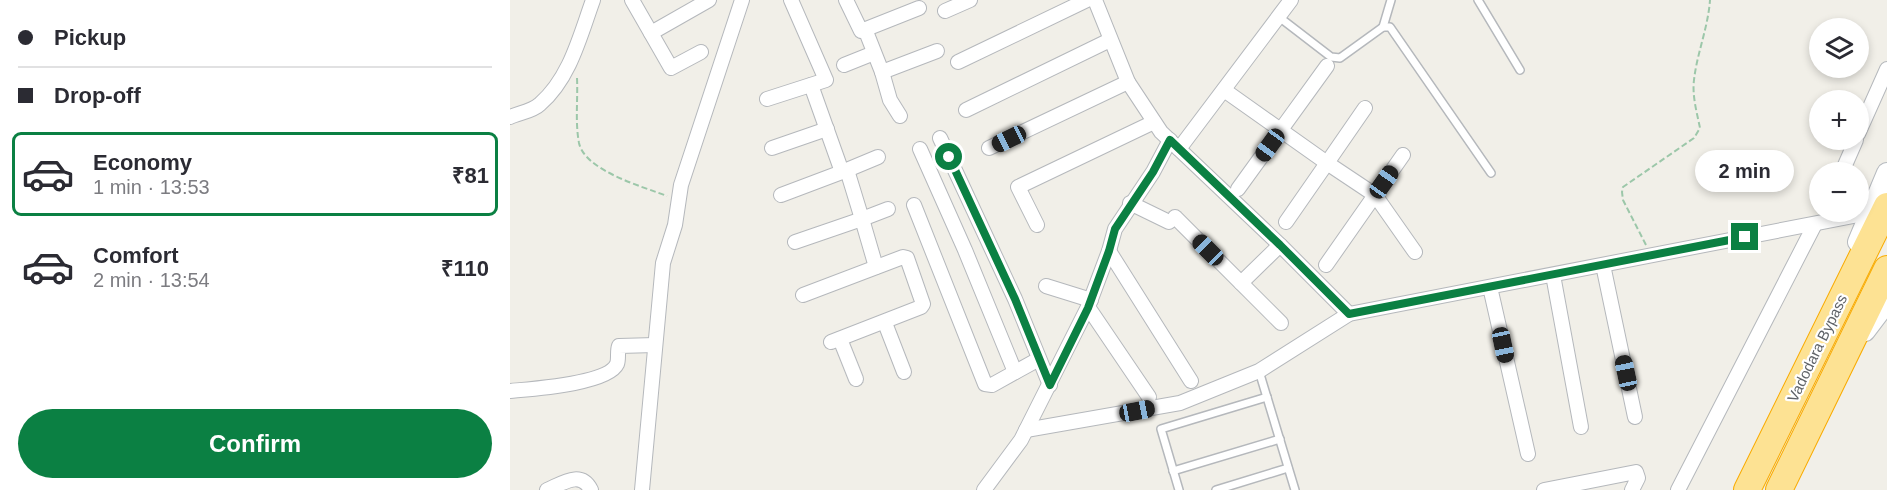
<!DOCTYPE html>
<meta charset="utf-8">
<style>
:root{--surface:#fff;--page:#f2f2f3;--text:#2b2b33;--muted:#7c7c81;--line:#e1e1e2;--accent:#0b8043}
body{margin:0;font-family:Arial,sans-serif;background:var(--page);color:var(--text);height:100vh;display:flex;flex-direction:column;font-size:22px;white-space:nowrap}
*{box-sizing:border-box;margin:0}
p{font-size:20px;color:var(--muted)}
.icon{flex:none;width:33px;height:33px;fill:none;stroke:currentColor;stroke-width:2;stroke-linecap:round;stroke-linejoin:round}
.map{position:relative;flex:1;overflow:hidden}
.drawer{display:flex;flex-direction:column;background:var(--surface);width:510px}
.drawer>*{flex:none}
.top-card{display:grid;align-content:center;height:132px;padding:0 18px;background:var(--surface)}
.tools{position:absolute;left:1299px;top:18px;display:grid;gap:12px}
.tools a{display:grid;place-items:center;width:60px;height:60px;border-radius:50%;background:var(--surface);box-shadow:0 3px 9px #0003;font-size:30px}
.end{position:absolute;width:27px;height:27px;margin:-14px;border:8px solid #0b8043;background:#fff;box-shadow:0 0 0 3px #fff}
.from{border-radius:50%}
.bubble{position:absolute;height:42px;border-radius:21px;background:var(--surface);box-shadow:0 3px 9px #0003;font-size:20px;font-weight:700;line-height:42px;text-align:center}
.car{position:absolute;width:18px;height:36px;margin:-18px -9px;border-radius:8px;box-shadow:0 0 4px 2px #0007;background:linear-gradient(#222 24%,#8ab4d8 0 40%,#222 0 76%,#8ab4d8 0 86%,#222 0)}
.top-card b{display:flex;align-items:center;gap:21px;height:57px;font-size:22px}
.top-card b+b{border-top:2px solid var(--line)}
.top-card i{width:15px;height:15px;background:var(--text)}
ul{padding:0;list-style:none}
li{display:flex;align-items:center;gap:18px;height:84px;margin:0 12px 9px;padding:0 6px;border:3px solid transparent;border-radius:9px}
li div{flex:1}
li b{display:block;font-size:22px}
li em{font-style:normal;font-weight:700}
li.selected{border-color:var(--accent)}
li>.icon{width:54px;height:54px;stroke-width:1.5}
.primary-button{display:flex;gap:12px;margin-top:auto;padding:12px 18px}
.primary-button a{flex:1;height:69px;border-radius:36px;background:var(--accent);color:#fff;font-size:24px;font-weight:700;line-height:69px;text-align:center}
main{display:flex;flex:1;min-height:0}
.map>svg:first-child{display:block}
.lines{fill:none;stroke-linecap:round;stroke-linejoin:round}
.lane-casing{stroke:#b5b8bc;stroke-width:10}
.street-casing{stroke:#b5b8bc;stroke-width:16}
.secondary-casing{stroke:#b6babf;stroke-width:22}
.highway-casing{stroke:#f9ab00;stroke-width:28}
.path{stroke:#9cc7a9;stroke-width:2;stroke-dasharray:6 3;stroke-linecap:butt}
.lane{stroke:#fff;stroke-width:7}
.street{stroke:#fff;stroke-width:14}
.secondary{stroke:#fff;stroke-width:20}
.highway{stroke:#fde293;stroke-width:26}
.route{stroke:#0b8043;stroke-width:8}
.labels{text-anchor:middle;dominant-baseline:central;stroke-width:4.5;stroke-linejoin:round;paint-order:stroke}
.street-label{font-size:15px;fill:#5f6368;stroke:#fff}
</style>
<main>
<section class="drawer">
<div class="top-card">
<b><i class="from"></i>Pickup</b>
<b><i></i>Drop-off</b>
</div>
<ul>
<li class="selected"><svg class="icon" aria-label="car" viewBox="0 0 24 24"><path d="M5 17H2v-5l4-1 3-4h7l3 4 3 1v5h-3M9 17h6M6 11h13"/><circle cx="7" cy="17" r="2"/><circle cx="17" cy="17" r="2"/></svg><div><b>Economy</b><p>1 min · 13:53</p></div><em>₹81</em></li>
<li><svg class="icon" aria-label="car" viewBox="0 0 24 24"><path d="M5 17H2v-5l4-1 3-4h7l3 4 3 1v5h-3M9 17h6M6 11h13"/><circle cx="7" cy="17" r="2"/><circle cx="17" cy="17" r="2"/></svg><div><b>Comfort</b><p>2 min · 13:54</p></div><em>₹110</em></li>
</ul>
<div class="primary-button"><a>Confirm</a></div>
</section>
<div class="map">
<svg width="1377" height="490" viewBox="0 0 1377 490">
<rect width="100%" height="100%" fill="#f1efe8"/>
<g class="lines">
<g class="lane-casing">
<g id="lane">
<polyline points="968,0 1010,70"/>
<polyline points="769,17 821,57 830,58 873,27 880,27 981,173"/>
<polyline points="873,27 881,0"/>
<polyline points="749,371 785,490"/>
<polyline points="663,471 770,439"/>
<polyline points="669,490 651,429 757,397"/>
<polyline points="706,490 778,468"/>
</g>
</g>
<g class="street-casing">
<g id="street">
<polyline points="122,0 161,68 191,52"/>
<polyline points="336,0 351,31 409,8"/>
<polyline points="585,0 618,82 651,132 770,245 839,314"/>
<polyline points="435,11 460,0"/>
<polyline points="355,29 372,72 427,51"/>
<polyline points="141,33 199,0"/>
<polyline points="448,62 577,0"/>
<polyline points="334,65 364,53"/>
<polyline points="372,72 380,100 390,116"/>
<polyline points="714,90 817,163 776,222"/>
<polyline points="257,99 316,80 281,0"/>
<polyline points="456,110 600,40"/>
<path d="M0,117C9,113 23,111 30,104C60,78 70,36 83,0"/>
<polyline points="1348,134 1377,69"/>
<polyline points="430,138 505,299 540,385"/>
<polyline points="262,148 317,129"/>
<polyline points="479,148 618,82"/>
<polyline points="410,149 455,250 505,372"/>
<polyline points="669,149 781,0"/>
<polyline points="893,155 865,195 905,252"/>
<polyline points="337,170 352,219 378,209"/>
<polyline points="332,172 368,157"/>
<polyline points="1332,172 1346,140"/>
<polyline points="728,189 817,66"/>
<polyline points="271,195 332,172 301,85"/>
<polyline points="620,203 659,222"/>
<polyline points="404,205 475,384 482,385 529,359"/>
<polyline points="665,217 771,323"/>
<polyline points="527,225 508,187 644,122"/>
<polyline points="285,242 352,219 366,267"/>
<polyline points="599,251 681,381"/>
<polyline points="816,265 865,195 817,163 855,108"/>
<polyline points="1093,265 1125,417"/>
<polyline points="1043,275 1071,427"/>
<polyline points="731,283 770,245"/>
<polyline points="536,286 581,300"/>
<polyline points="980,287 1018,454"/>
<polyline points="293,295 393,257 397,258 413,304 411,307 321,342"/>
<polyline points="578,307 639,397"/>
<polyline points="375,323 394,372"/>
<polyline points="330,339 346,379"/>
<path d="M0,391C20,389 98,384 107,364C109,359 107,351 109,346L145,345"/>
<polyline points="516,430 670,403 749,371 839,314 1359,213"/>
<path d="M37,490C53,483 71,470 81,490"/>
<polyline points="132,490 153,263 165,225 171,185 232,0"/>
<polyline points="474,490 511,440 578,307 599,251 605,229 643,172 660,140"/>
<polyline points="1034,490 1126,472 1128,478 1122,490"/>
<polyline points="1168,490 1305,224"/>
</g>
</g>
<g class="secondary-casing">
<g id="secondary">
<polyline points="1348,242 1377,173"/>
<polyline points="1355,331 1377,302"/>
</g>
</g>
<g class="highway-casing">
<g id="highway">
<polyline points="1237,490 1377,206"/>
<polyline points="1269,490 1377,269"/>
</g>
</g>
<g class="path">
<path d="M67,78C68,99 65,122 69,143C75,171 134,187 157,196"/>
<path d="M1136,245L1113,200L1112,192L1113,187L1184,138L1190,128C1187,113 1182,96 1184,80C1187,53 1198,28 1200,0"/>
</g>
<use href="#lane" class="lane"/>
<use href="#street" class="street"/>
<use href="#secondary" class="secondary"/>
<use href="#highway" class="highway"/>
</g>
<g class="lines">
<polyline class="route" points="439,157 505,299 540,385 578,308 599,251 605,229 643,172 660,140 770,245 839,314 1235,237"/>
</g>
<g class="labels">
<g class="street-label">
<text transform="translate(1307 348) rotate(-64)">Vadodara Bypass</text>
</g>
</g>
</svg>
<div class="tools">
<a><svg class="icon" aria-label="layers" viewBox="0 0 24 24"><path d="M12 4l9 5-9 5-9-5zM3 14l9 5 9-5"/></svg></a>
<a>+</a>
<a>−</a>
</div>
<i class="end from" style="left:439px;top:157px"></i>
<i class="end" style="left:1235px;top:237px"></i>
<div class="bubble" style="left:1185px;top:150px;width:99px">2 min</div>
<i class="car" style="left:499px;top:139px;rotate:244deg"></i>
<i class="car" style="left:760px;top:145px;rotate:216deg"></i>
<i class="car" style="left:874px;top:182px;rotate:35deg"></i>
<i class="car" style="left:698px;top:250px;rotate:315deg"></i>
<i class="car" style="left:993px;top:345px;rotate:168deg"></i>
<i class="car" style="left:1116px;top:373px;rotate:348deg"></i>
<i class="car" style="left:627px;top:411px;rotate:79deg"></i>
</div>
</main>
